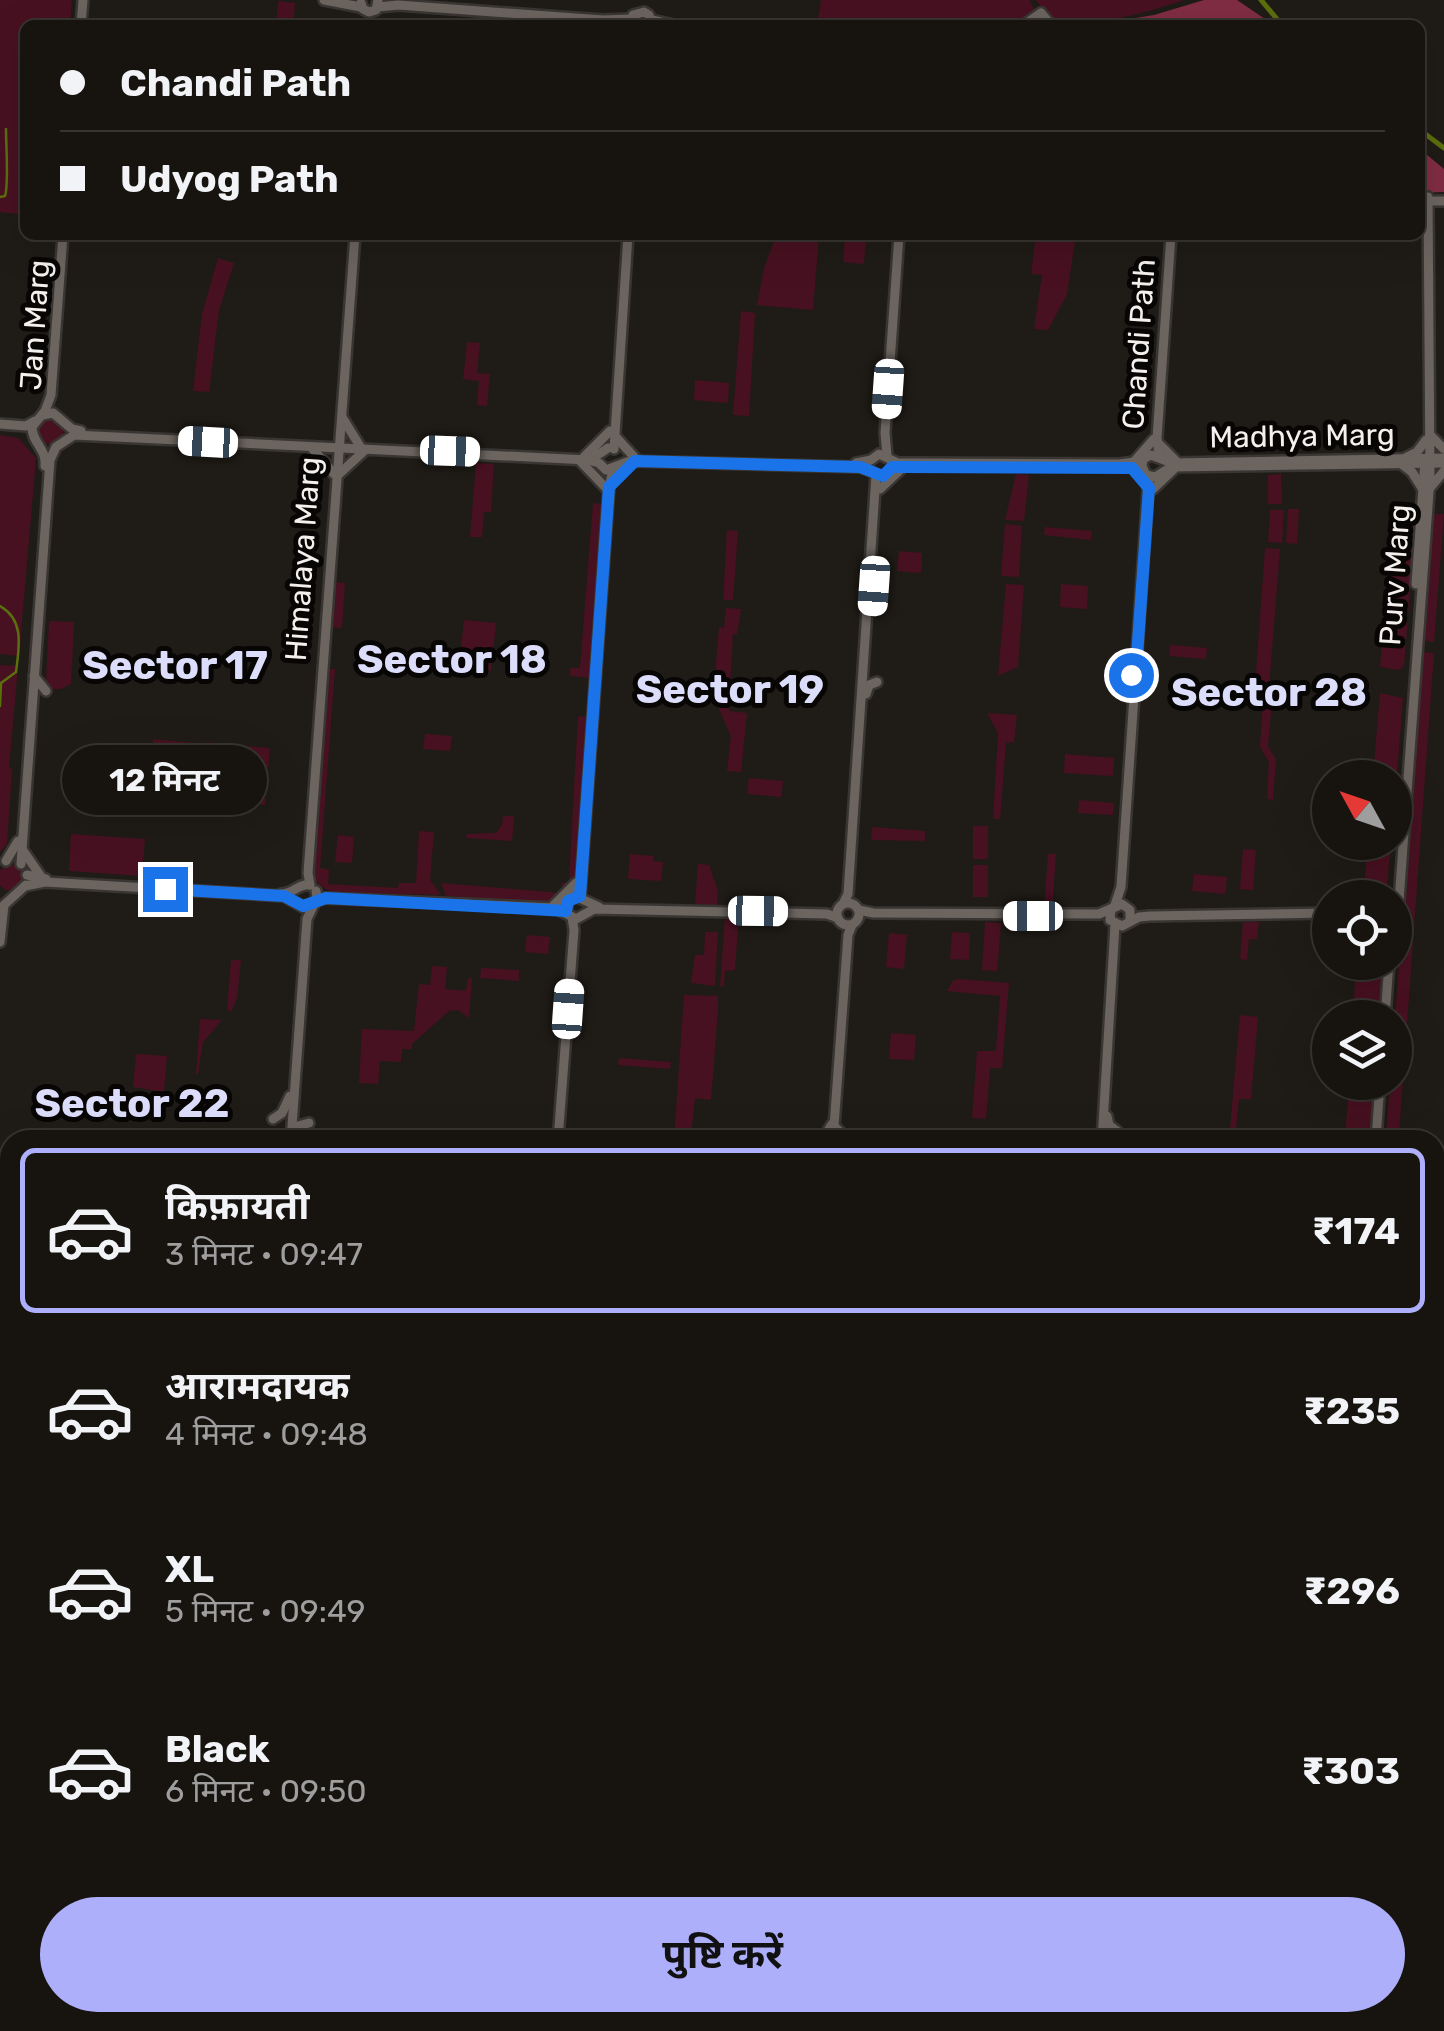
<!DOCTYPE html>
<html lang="hi">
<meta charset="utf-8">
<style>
:root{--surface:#171410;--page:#201d19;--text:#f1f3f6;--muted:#9e9e9f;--line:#363330;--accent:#adaffb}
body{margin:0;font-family:Rubik,"Noto Sans Devanagari",sans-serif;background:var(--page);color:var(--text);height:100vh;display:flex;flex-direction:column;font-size:38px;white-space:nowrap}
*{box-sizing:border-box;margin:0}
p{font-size:32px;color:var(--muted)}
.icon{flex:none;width:55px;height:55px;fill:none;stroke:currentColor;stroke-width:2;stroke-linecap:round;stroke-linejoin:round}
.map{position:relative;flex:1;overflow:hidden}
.drawer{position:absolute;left:0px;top:1130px;width:1445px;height:902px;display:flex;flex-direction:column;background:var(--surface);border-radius:30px 30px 0 0;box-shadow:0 10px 40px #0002,0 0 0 2px var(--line)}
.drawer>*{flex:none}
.banner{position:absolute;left:20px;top:20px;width:1405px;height:220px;border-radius:15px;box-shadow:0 10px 40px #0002,0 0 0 2px var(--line);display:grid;align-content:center;height:220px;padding:0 40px;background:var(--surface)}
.needle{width:65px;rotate:310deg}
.controls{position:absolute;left:1312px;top:760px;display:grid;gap:20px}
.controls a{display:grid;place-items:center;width:100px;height:100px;border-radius:50%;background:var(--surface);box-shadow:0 10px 40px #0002,0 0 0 2px var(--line);font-size:50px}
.end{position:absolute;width:45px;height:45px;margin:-22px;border:12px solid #1a73e8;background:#fff;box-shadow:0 0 0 5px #fff}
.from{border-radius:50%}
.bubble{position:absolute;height:70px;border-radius:35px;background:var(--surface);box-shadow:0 10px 40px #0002,0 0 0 2px var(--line);font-size:32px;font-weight:700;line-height:70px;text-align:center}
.car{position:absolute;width:30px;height:60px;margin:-30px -15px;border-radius:12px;box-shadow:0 0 8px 2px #0007;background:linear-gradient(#fff 24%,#345 0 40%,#fff 0 76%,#345 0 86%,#fff 0)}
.banner b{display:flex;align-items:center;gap:35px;height:95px;font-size:38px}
.banner b+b{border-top:2px solid var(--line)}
.banner i{width:25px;height:25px;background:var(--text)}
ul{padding:18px 0 0;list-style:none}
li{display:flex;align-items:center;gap:30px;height:165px;margin:0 20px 15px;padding:0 20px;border:5px solid transparent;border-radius:15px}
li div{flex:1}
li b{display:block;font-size:38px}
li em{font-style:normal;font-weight:700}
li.selected{border-color:var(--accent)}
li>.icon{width:90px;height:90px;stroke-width:1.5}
.button{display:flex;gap:20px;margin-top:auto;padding:20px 40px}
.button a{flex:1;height:115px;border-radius:60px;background:var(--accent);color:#111;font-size:40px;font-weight:700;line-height:115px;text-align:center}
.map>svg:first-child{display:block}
.green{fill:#481121}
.forest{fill:#812d43}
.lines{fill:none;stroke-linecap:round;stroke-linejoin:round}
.stream{stroke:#5c6f0d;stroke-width:2.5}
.canal{stroke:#5c6f0d;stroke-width:5}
.river{stroke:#5c6f0d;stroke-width:6}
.secondary-casing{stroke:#383532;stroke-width:14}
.highway-casing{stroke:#383532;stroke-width:19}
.secondary{stroke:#6b645f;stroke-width:9}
.highway{stroke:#af9013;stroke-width:14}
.rail{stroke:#b7b3af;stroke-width:2.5;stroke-dasharray:12 12;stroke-linecap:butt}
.route{stroke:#1a73e8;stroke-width:12}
.labels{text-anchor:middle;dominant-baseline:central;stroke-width:10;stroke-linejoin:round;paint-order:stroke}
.street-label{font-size:30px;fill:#f4f0ed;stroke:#080605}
.district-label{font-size:40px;font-weight:bold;fill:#dbddfa;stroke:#080605}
</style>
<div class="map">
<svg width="1444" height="2031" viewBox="0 0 1444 2031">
<rect width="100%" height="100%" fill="#1f1b16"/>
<g class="green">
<polygon points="0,0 72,0 70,25 25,25 25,215 0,212"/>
<polygon points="821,0 1029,0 1036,12 1017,25 817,25"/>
<path d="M1036,0H1184C1144,14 1098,25 1055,25Z"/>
<polygon points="278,1 295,3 293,25 276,25"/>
<polygon points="776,235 819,235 813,310 757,305 764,269"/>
<polygon points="845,235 866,236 864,264 843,262"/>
<polygon points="1036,235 1076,235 1067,294 1048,330 1034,329 1042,275 1031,274"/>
<polygon points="218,258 234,263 219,310 209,392 193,391 202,314"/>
<polygon points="741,311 755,313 749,416 733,415"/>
<polygon points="467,342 480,343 477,373 490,374 487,406 477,405 479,381 463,379"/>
<polygon points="695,380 729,383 728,403 694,400"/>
<circle cx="50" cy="431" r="13"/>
<polygon points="0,435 18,438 36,458 19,656 0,654"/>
<polygon points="476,463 494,464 491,512 484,512 482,537 470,537"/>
<polygon points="1016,474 1029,475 1024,521 1005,520"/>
<polygon points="1281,474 1282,504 1268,504 1268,475"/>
<polygon points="593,503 602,504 589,678 570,676 570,668 580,668"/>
<polygon points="1288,509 1299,509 1297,544 1286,543"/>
<polygon points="1270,510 1284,510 1282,543 1268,542"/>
<polygon points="1392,510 1416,511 1404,666 1399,670 1380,667"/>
<polygon points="1432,514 1444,514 1434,642 1426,641 1423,635"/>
<polygon points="1005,524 1022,526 1019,577 1001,576"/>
<polygon points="1045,527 1092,531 1091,540 1044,535"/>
<polygon points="727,530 738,531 733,600 723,600"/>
<polygon points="1265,548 1280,549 1269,687 1255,687"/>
<polygon points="899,551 922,553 921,573 897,571"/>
<polygon points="333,582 345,583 342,628 330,627"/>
<polygon points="1006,584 1024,585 1018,667 998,676"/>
<polygon points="1061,584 1088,586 1087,609 1060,607"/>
<polygon points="726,608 741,609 737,634 733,634 730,684 714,687 719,627 724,628"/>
<polygon points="464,620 496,623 491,671 459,668"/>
<polygon points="49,621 74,622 71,684 61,689 48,689 46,682"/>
<polygon points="1170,645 1207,648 1206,659 1169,656"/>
<polygon points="1422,652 1434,653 1399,1134 1386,1133 1390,1083 1395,1082 1395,1017"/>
<polygon points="0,665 18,666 9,768 12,769 7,844 0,852"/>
<path d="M328,669H335L320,868L329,870L328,884L398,888L399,883H416L419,831L434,832L430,880L441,895L331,892C319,886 314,881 311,868Z"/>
<polygon points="1380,693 1403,698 1395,798 1395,778 1373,777"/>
<polygon points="720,697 730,697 729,711 747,713 741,772 727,771 731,736 719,709"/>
<polygon points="1263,702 1272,702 1268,747 1276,759 1273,800 1267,799 1269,762 1260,747"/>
<polygon points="987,713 1017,715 1014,742 1006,743 1000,819 993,819 998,733"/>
<polygon points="578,716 587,717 574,885 558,903 446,896 441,883 561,893 562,883 569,882"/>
<polygon points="425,734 452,736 450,751 423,749"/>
<polygon points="153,739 194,743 196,753 204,753 206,742 225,744 219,810 167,807 170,767 151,765"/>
<polygon points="233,745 270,748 265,805 228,802"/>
<polygon points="1065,754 1114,758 1113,776 1064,773"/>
<polygon points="749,778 783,781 781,797 747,794"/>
<polygon points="1079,800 1114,803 1113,815 1078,813"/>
<polygon points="503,816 514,816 512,841 466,838 467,834 496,833 502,825"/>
<rect x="973" y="826" width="15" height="33"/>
<polygon points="872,827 925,831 925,841 871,840"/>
<polygon points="71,834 145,839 142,876 69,871"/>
<polygon points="338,835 354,837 352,863 335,862"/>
<polygon points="1368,843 1391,843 1386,897 1363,897"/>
<polygon points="1243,849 1256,850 1253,890 1240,889"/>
<polygon points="630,854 653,856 653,861 663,862 661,881 628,879"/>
<polygon points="1048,854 1056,854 1052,910 1044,910"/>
<polygon points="698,864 709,865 718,891 717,905 695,904"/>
<rect x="973" y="865" width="15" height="32"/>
<circle cx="11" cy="878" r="13"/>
<polygon points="1194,874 1227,877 1225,894 1192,891"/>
<polygon points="725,916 736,917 735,925 738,925 735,970 725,971 724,985 720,987"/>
<polygon points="985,922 1001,923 997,971 982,970"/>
<polygon points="1243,922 1259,922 1257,939 1249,939 1247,960 1240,959"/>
<polygon points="705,932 718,932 715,986 691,983 695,955 704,955"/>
<polygon points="952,932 970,933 969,960 950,959"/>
<polygon points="889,933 907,935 904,969 886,967"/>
<polygon points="527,935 550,937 548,954 525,952"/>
<polygon points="231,960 241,960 237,998 231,1012 227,1009"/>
<polygon points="1356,963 1383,963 1379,1017 1353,1017"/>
<polygon points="432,966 447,967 445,989 466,991 468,978 472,978 469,1018 458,1010 449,1011 412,1044 412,1049 402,1049 401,1062 380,1061 378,1084 359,1083 362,1029 414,1031 419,984 430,985"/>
<polygon points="481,968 519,970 519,981 480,978"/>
<polygon points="958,979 1009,983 1002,1068 990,1068 986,1119 972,1118 977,1051 996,1051 1000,996 947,991 953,981"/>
<polygon points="684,995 718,996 718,1010 711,1100 695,1098 691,1136 674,1140"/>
<polygon points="1240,1015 1258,1017 1251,1099 1239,1099 1235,1140 1229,1140"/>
<polygon points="200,1019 222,1020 203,1042 198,1074 196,1074"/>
<polygon points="891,1033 916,1035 914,1060 889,1059"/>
<polygon points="136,1054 167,1056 164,1092 133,1087"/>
<polygon points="619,1058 671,1062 670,1069 618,1065"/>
<polygon points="1349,1082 1374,1083 1370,1140 1345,1140"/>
</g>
<g class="forest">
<polygon points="1204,0 1237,0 1274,25 1092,25 1154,15"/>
<polygon points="1420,149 1444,169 1444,192 1420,193"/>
<polygon points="158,2022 216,2023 218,2031 157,2031"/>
</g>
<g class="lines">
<g class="stream">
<path d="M0,197L5,196C9,184 6,146 6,129"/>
<path d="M0,606C25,620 19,647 16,672L1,683L0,706"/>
<polyline points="1350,2025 1352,2022"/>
</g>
<g class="canal">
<polyline points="1261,0 1282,25"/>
<polyline points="1420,130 1444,148"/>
</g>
<polyline class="river" points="1340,2022 1355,2031"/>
<g class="secondary-casing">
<g id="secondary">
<polyline points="324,0 361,7"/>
<polyline points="361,3 363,9 369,12 376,10 378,0"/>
<polyline points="378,7 398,5 603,20 630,19"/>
<polyline points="1041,13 1051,25"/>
<polyline points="652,20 674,25"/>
<polyline points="630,23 633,15 644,12 649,15 651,25"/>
<polyline points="81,25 83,0"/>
<polyline points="1024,25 1041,13"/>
<polyline points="1420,201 1444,201"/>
<polyline points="43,415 53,413 72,429 81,431"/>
<polyline points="342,417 361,448"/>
<polyline points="0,424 26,426 35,421"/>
<polyline points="615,436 636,459"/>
<polyline points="1431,436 1444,449"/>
<polyline points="1157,442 1178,463"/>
<polyline points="312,448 334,474"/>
<polyline points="614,449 628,235"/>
<polyline points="887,456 885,433 899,235"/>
<polyline points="1159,456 1157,438 1171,235"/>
<polyline points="584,457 610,431"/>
<polyline points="586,457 599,454 608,448"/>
<polyline points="1405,458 1417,452 1426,440"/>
<polyline points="1444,458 1172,463 1151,455 1143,459 1142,466 1146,475 1155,477 1171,467 1444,463"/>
<polyline points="580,461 606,488"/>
<polyline points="856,463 871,460 879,454 898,463 918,463 1119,464 1142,461"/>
<polyline points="1400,463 1412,472 1422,488"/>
<polyline points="1132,464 1154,439"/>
<path d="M45,466C47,449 32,443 32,427L45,411L51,395L63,235"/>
<polyline points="338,475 364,451"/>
<polyline points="1430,488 1444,471"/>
<polyline points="880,489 903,467"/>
<polyline points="1153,489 1174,469"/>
<polyline points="1416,584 1425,460"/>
<polyline points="1140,663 1144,674 1152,680"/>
<polyline points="34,676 46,691"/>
<polyline points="866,694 869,685 877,682"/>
<polyline points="22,849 42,878"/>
<polyline points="6,861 18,841"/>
<polyline points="21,864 50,460 56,447 74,435 588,460 599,463 606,470 630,461 860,467 871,471"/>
<polyline points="27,875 46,879"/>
<polyline points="310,885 308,873 355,235"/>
<polyline points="25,886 45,882 284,896 303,907 311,906"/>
<path d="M281,894C293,894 299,883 310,885"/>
<polyline points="580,897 609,487 613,470"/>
<polyline points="315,901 325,898 556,908 576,919 594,909 827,914 838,918"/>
<circle cx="848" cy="914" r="11"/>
<polyline points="843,904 848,894 876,475"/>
<polyline points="1115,905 1121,887 1149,476"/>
<polyline points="553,906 576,883"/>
<polyline points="1111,909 1110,920 1122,926 1139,917 1150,916 1330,913"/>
<polyline points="859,910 873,913 1099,914 1122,904 1130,910 1130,921"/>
<polyline points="566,911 568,901 575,896 599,907"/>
<polyline points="0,942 4,905 26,885"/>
<polyline points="1395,955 1430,479 1428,197"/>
<polyline points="1385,1018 1389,962"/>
<polyline points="1107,1116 1109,1125 1117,1131"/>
<polyline points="273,1119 282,1113 290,1096"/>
<polyline points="835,1127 847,1139"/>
<polyline points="294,1136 298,1126 309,1123"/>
<polyline points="819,1137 826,1134 832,1124"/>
<polyline points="291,1140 307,919 317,898 316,891"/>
<polyline points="558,1140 574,930 572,917"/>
<polyline points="833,1140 848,935 852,925"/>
<polyline points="1102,1140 1115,925"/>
<polyline points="1376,1140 1380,1082"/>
<polyline points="0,1322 10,1322"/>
<polyline points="0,1771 10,1772"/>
<polyline points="1435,1834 1444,1834"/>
<polyline points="224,2031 236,2022"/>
<polyline points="498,2031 498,2022"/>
<polyline points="769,2031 769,2022"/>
<polyline points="1041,2031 1042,2022"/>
</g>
</g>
<g class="highway-casing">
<g id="highway">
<polyline points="1435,1348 1444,1348"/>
<polyline points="1313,2031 1313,2022"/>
</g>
</g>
<use href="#secondary" class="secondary"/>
<use href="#highway" class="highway"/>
<g class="rail">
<polyline points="1435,1841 1444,1829"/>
<polyline points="1342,2031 1344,2022"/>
</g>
</g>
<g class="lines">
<polyline class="route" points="165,889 284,896 303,906 326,898 566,911 568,901 580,896 609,487 635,461 860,467 883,476 892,467 900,467 1132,468 1149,488 1136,670 1131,675"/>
</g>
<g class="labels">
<g class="street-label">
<text transform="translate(35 325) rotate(-86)">Jan Marg</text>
<text transform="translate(1139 344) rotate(-86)">Chandi Path</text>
<text transform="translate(1302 436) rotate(-1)">Madhya Marg</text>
<text transform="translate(303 559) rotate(-86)">Himalaya Marg</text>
<text transform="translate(1395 575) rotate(-86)">Purv Marg</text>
</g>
<g class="district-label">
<text x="452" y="659">Sector 18</text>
<text x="175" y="665">Sector 17</text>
<text x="730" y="689">Sector 19</text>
<text x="1269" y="692">Sector 28</text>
<text x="132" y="1103">Sector 22</text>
</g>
</g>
</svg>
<div class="controls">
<a><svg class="needle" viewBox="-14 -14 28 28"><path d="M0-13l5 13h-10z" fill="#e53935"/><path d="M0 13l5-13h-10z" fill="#9e9e9f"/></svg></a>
<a><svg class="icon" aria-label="locate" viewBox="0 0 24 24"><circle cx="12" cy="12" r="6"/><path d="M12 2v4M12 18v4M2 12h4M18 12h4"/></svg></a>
<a><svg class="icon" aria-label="layers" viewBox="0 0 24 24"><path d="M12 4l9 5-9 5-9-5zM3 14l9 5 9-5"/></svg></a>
</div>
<i class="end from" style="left:1131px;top:675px"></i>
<i class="end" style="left:165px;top:889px"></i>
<div class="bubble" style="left:62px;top:745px;width:205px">12 मिनट</div>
<i class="car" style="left:888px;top:389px;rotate:184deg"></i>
<i class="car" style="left:208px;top:442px;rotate:273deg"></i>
<i class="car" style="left:450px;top:451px;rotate:92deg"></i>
<i class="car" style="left:874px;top:586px;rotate:184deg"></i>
<i class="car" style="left:758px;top:911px;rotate:91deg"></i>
<i class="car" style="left:1033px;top:916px;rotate:270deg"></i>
<i class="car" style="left:568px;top:1009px;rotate:4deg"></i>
<div class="banner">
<b><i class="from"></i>Chandi Path</b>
<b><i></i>Udyog Path</b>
</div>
<section class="drawer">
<ul>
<li class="selected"><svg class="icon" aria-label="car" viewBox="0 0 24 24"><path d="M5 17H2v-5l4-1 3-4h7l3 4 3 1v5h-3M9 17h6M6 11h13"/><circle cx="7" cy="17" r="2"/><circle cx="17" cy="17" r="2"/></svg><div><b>किफ़ायती</b><p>3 मिनट · 09:47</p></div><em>₹174</em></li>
<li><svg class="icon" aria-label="car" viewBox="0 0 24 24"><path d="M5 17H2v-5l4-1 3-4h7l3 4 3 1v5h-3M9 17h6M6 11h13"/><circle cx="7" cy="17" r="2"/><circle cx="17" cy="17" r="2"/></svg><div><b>आरामदायक</b><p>4 मिनट · 09:48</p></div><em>₹235</em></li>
<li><svg class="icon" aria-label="car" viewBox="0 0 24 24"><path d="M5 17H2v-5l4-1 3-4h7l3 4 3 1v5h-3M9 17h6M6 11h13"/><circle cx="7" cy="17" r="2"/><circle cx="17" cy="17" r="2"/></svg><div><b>XL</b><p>5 मिनट · 09:49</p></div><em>₹296</em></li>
<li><svg class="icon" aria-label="car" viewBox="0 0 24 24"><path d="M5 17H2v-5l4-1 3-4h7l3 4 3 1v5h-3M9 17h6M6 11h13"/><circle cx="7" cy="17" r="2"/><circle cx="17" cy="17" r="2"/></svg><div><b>Black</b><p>6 मिनट · 09:50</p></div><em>₹303</em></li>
</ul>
<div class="button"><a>पुष्टि करें</a></div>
</section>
</div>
